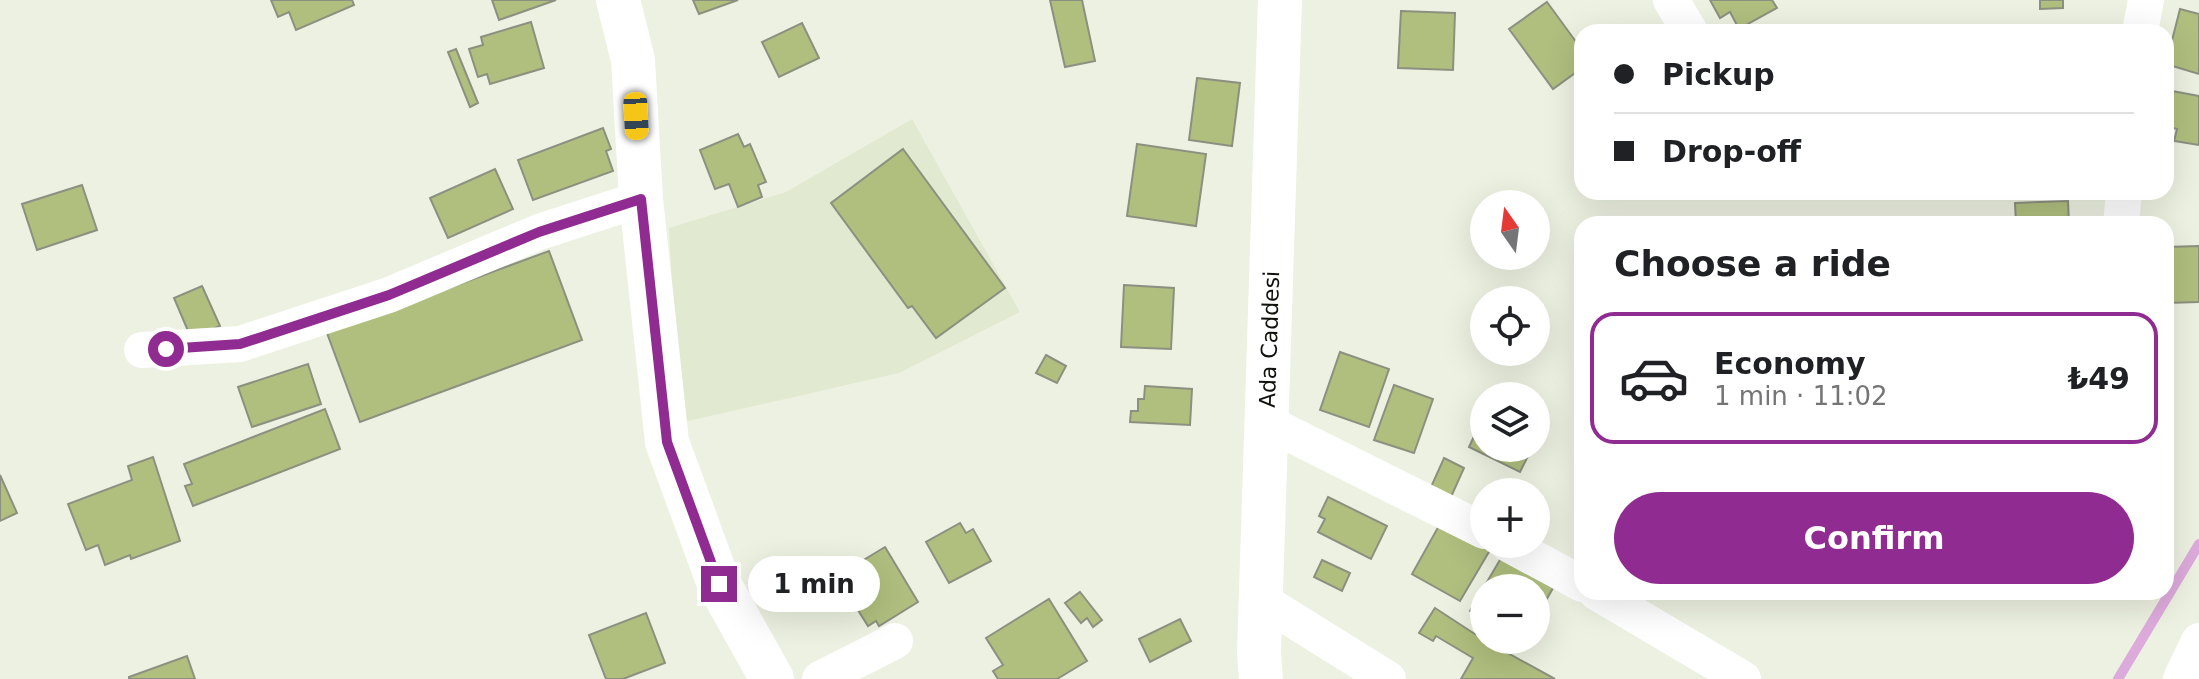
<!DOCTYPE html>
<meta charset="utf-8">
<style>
:root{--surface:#fff;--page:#f2f2f2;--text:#202124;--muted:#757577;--line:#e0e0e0;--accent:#902b91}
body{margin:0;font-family:"DejaVu Sans",sans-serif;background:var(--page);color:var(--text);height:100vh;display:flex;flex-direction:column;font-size:30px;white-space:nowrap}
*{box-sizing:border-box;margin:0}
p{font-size:26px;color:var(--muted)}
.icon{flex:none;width:44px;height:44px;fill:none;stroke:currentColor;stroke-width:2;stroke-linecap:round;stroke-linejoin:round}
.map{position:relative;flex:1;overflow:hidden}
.panel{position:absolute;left:1574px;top:216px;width:600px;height:384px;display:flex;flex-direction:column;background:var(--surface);border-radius:24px;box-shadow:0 8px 32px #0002}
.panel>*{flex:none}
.top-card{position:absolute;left:1574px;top:24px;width:600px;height:176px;border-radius:24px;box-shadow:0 8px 32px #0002;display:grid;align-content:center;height:176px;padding:0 40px;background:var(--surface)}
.needle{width:52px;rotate:346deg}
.controls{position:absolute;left:1470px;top:190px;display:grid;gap:16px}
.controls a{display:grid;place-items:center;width:80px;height:80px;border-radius:50%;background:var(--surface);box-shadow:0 8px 32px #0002;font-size:40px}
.end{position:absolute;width:36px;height:36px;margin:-18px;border:10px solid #902b91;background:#fff;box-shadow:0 0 0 4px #fff}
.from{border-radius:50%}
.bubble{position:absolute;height:56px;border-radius:28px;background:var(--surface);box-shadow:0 8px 32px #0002;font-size:26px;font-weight:600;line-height:56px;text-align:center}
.car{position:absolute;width:24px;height:48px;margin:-24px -12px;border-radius:10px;box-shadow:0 0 6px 2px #0007;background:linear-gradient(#f5c518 24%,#345 0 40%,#f5c518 0 76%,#345 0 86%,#f5c518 0)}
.top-card b{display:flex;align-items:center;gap:28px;height:76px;font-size:30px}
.top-card b+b{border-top:2px solid var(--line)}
.top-card i{width:20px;height:20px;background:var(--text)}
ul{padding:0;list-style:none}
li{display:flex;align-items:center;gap:24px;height:132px;margin:0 16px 12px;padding:0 24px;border:4px solid var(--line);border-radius:24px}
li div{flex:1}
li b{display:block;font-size:30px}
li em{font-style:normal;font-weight:600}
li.selected{border-color:var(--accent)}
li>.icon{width:72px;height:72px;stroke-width:1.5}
h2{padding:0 40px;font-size:36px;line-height:96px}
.cta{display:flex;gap:16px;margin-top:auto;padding:16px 40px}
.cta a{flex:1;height:92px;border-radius:48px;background:var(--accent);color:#fff;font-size:32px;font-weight:600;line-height:92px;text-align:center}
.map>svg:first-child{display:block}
.built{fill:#e2e9d1}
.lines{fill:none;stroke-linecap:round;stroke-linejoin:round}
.stream{stroke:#ddaadc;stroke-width:10}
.building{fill:#b0bf7e;stroke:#8c9081;stroke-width:2}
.street{stroke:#fff;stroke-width:36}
.secondary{stroke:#fff;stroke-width:44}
.route{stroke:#902b91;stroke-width:10}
.labels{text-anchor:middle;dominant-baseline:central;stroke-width:7;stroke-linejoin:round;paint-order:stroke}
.street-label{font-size:22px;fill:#0f110b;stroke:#faffee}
</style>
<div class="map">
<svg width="2199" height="679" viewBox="0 0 2199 679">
<rect width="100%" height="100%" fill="#edf1e1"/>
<polygon class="built" points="912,119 1020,312 899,373 679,423 669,228 786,192"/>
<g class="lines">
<polyline class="stream" points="2118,679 2199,544"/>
</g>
<g class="building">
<polygon points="271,0 352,0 354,5 296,30 289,12 278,17"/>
<polygon points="492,0 556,0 499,20"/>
<polygon points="693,0 738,0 699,14"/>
<polygon points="1050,0 1082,0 1095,61 1065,67"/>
<polygon points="1710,0 1772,0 1777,8 1739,29 1730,12 1720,18"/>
<polygon points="2040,0 2063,0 2063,8 2040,9"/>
<polygon points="1547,2 1582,50 1582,68 1553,89 1509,29"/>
<polygon points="2180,9 2199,14 2199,74 2166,64"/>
<polygon points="1401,11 1455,13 1453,70 1398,68"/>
<polygon points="531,22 544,68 490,84 487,74 478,77 469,49 483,45 481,37"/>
<polygon points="802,23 819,58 779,77 762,42"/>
<polygon points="456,49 478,103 470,107 448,52"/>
<polygon points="1197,78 1240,83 1232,146 1189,140"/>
<polygon points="2167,90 2199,96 2199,145 2174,141 2177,129 2169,127 2171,115 2166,114"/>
<polygon points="603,128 611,149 606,151 613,171 533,200 518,160"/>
<polygon points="738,134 744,147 750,144 766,182 758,185 762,197 738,207 729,184 715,189 700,150"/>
<polygon points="1137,144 1206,154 1196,226 1127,216"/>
<polygon points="903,149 1005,288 936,338 912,306 908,308 831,203"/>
<polygon points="495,169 513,209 448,238 430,198"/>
<polygon points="82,185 97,230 37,250 22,204"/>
<polygon points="2068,201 2069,224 2016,224 2015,203"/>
<polygon points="2199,246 2199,302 2166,303 2166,247"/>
<polygon points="549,251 582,340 360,422 327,333"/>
<polygon points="1124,285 1174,288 1171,349 1121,347"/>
<polygon points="202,286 220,326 191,338 174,298"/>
<polygon points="1340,352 1389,369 1369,427 1320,410"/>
<polygon points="1046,355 1066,366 1057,383 1036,373"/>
<polygon points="308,364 321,404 252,427 238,387"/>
<polygon points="1394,385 1433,399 1414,453 1374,440"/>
<polygon points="1145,386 1192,389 1190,425 1130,422 1131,411 1138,411 1138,399 1144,399"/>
<polygon points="325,409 340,449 193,506 185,486 192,484 184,464"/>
<polygon points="1484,415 1484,448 1532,448 1520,472 1469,447"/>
<polygon points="153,457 180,541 131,559 130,555 105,565 98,545 86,550 68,504 132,480 128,466"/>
<polygon points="1444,458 1464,468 1451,497 1431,487"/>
<polygon points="0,475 17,513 0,521"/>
<polygon points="1328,497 1387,526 1371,559 1318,532 1325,519 1319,516"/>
<polygon points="1441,522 1490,550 1460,601 1412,574"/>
<polygon points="960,523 966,533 973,529 991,561 949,583 926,542"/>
<polygon points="885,547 918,602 879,626 876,621 868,626 841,583 846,580 842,573"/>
<polygon points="1501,558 1553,588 1536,618 1536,588 1484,588 1484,619 1470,611"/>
<polygon points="1322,560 1350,573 1342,591 1314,577"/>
<polygon points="1080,592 1102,620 1093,627 1087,618 1081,623 1065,603"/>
<polygon points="1049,599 1087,661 1057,679 998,679 993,671 1003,665 986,638"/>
<polygon points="1435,608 1484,640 1555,679 1461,679 1473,658 1436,636 1433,641 1419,633"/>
<polygon points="646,613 665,663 623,679 606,679 589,635"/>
<polygon points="1180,619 1191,641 1150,662 1139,639"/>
<polygon points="187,656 195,679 129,679 129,677"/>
</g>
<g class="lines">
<g class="street">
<polyline points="1671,0 1690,32"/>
<polyline points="2140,32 2146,0"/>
<polyline points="2121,224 2124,192"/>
<polyline points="142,350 240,344 389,295 539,232 641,199"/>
<polyline points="1266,422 1484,531"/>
<polyline points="1508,544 1582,584"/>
<polyline points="1596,592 1743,679"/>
<polyline points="1261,600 1388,679"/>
<polyline points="820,679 895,641"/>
<polyline points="2181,679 2199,641"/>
</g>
<g class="secondary">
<polyline points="618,0 633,60 641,199 667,442 719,584 772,679"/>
<path id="s1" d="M1261,679L1259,653L1280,0"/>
</g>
</g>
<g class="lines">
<polyline class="route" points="166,349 240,344 389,295 539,232 641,199 667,442 719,584"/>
</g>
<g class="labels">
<g class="street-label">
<text stroke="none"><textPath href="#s1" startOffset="340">Ada Caddesi</textPath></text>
</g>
</g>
</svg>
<div class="controls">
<a><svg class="needle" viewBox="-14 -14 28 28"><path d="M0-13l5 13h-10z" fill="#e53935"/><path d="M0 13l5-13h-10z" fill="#757577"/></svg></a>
<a><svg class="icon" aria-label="locate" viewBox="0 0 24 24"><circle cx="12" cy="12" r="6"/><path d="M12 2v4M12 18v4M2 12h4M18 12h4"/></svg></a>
<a><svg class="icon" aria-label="layers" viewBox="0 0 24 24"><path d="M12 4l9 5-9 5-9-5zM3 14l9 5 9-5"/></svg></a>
<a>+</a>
<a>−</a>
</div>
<i class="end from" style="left:166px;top:349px"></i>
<i class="end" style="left:719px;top:584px"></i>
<div class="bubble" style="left:748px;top:556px;width:132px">1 min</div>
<i class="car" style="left:636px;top:116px;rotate:177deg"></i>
<div class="top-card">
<b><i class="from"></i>Pickup</b>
<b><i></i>Drop-off</b>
</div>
<section class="panel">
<h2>Choose a ride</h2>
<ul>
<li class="selected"><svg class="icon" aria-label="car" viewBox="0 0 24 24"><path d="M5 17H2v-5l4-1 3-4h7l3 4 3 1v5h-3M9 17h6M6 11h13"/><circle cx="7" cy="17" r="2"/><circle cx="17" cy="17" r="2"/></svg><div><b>Economy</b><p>1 min · 11:02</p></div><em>₺49</em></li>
</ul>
<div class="cta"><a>Confirm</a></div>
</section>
</div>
